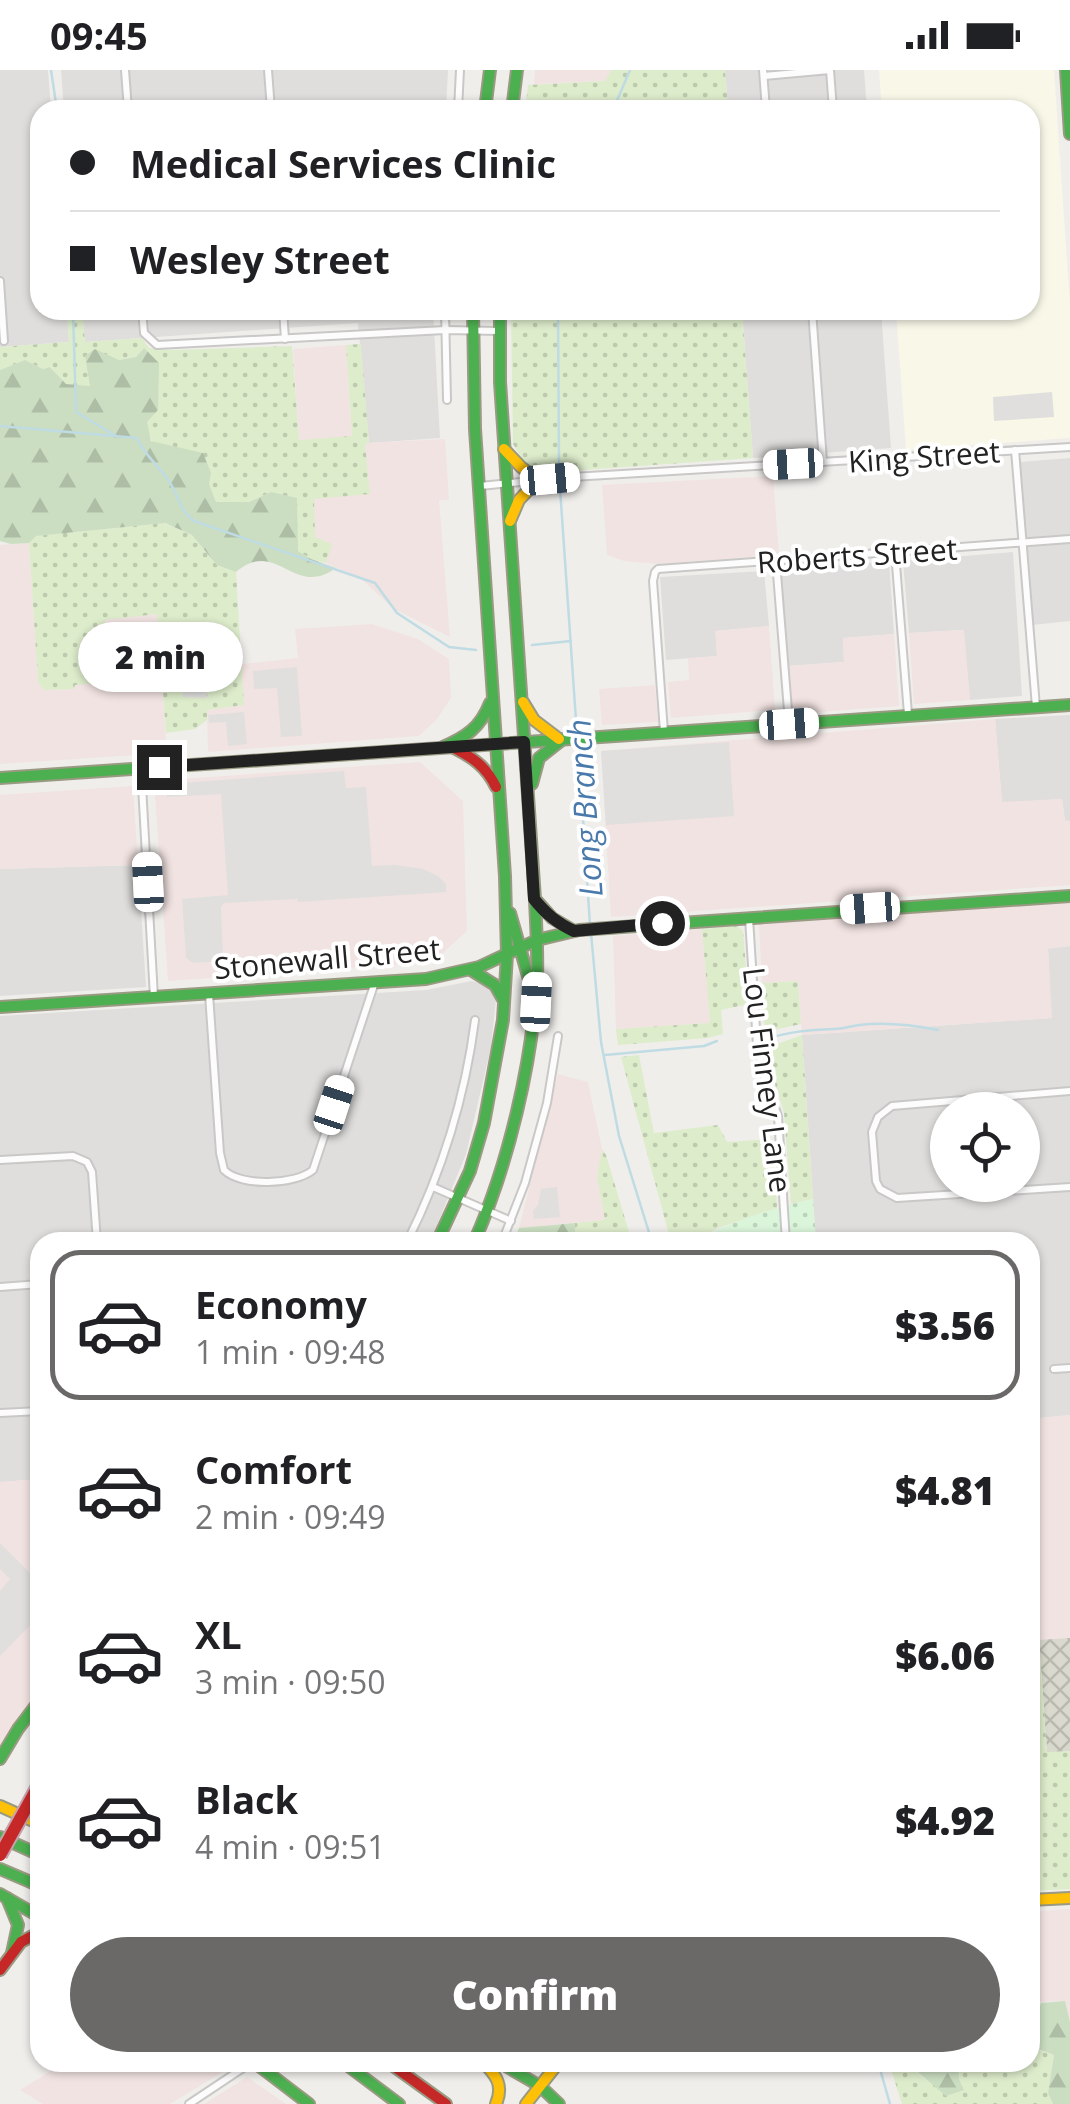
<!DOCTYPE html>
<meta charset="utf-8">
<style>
:root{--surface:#fff;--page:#f2f2f2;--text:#202124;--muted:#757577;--line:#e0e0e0;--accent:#6a6968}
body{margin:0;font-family:"Open Sans",sans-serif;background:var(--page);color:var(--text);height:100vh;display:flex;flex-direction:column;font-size:38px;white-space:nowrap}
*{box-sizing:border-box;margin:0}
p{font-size:32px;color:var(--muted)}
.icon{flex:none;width:55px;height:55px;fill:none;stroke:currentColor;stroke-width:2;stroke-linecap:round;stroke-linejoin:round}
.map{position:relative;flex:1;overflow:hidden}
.sheet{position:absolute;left:30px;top:1162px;width:1010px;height:840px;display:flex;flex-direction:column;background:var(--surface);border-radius:30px;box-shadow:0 2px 8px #0004}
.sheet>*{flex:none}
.hud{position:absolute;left:30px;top:30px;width:1010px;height:220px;border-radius:30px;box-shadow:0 2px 8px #0004;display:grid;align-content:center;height:220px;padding:0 40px;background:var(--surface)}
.fabs{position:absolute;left:930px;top:1022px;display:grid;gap:20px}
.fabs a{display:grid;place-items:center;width:110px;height:110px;border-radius:50%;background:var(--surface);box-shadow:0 2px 8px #0004;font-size:50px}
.end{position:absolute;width:45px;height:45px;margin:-22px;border:12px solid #222;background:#fff;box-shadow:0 0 0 5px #fff}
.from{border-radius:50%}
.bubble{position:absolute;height:70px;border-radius:35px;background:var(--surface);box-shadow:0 2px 8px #0004;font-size:32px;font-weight:800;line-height:70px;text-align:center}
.car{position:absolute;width:30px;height:60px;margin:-30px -15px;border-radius:12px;box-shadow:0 0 8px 2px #0007;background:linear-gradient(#fff 24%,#345 0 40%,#fff 0 76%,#345 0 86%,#fff 0)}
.hud b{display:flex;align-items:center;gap:35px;height:95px;font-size:38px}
.hud b+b{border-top:2px solid var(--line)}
.hud i{width:25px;height:25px;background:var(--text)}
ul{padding:18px 0 0;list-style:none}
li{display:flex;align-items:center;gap:30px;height:150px;margin:0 20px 15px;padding:0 20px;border:5px solid transparent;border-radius:30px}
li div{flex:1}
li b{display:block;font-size:38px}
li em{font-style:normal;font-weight:800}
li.active{border-color:var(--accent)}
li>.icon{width:90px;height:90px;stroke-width:1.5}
.action{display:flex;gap:20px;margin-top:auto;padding:20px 40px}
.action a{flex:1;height:115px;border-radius:60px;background:var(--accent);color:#fff;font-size:40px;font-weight:800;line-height:115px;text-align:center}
.status{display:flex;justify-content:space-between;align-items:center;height:70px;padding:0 50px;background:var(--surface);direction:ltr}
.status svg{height:28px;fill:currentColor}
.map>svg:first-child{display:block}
.residential{fill:#dfdedc;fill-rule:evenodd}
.commercial{fill:#f1e3e1}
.education{fill:#f8f7e8}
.construction{fill:url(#construction-cross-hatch)}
.grass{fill:url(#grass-dots)}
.forest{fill:url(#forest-firs)}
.park{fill:url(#park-dots)}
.parking{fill:#e0dfde}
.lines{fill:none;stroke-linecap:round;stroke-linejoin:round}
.stream{stroke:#bfdbe3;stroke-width:2.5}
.street-casing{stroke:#c9c8c7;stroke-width:10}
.fast-casing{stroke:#999a82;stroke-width:14}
.slow-casing{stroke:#999a82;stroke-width:14}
.jam-casing{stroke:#999a82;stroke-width:14}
.street{stroke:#fdfcfc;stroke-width:6}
.fast{stroke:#4caf50;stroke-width:10}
.slow{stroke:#ffc107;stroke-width:10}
.jam{stroke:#c62828;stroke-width:10}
.jam-bridge-casing{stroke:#c5a2ac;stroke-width:16;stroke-linecap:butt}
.jam-bridge{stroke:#c62828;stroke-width:12}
.route{stroke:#222;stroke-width:12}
.labels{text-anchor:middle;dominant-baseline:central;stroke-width:8;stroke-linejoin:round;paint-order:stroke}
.street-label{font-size:30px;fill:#222;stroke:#fff}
.water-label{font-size:32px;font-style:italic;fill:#4a7aab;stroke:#fff}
</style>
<div class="status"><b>09:45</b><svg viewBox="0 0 49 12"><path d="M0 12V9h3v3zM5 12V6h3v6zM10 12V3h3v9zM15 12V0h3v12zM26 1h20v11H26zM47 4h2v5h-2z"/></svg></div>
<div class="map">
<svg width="1070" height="2034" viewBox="0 0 1070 2034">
<defs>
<pattern id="construction-cross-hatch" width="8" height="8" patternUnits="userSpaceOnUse" patternTransform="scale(2.5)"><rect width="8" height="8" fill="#d9d9cd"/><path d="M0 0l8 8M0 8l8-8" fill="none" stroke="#babab0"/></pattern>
<pattern id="grass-dots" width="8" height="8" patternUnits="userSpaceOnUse" patternTransform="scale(2.5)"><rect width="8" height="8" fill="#ddeccb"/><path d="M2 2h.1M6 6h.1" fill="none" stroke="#bdcaae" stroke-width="1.8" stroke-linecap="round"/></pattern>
<pattern id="forest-firs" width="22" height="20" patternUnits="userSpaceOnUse" patternTransform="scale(2.5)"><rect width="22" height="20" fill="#cbdec1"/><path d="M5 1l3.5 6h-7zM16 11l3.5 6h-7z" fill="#aebea6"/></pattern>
<pattern id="park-dots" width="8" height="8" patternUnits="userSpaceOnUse" patternTransform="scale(2.5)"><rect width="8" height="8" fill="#daf5da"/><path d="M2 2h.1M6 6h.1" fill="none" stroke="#bbd2bb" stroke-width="1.8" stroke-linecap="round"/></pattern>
</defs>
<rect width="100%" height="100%" fill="#f0eeeb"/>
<g class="residential">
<polygon points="0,0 48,0 51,40 40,40 40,240 67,240 69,272 0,277"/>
<polygon points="61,0 448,0 446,40 64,40"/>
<polygon points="725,0 864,0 867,40 728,40"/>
<polygon points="82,240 433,240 440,368 369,373 358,253 85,272"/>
<polygon points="742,240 881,240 891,378 753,388"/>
<polygon points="1070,388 1070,551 1032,555 1020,392"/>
<polygon points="1013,482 1022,626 970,630 963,560 909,563 903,491"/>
<polygon points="889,491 894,564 843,568 844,592 788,596 781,500"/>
<polygon points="764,501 769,556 716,561 717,586 666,590 660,507"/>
<polygon points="1070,645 1070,751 1065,751 1062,729 1002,733 995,649"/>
<polygon points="138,795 146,917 0,926 0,799"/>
<path d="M1070,876V1345L1030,1349V1172H816L802,965L1051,948L1048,878ZM948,1040H1022V1115H948Z"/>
<polygon points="472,911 487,915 496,929 491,977 466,1084 430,1172 40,1172 40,1409 0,1412 0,946 426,920"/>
</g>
<g class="commercial">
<polygon points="535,0 611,0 605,11 534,14"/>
<polygon points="346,275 352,367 299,370 293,279"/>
<polygon points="445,369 449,430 439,430 450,567 394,539 360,508 326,493 331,474 315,468 313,429 369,423 365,373"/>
<polygon points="773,406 779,485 658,494 624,491 607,485 602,415"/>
<polygon points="29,473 38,612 44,620 73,619 105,549 157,544 167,683 0,694 0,475"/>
<polygon points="372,554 418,569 449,589 451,628 437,649 419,666 208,682 207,640 244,635 241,594 298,588 295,559"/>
<polygon points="769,556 775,640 671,648 668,612 689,610 688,588 717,586 715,561"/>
<polygon points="964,560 970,630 914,634 909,563"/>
<polygon points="894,564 899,636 792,644 788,596 844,592 843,568"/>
<polygon points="655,615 658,652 602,655 599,619"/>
<polygon points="995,649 1002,732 1062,729 1065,750 1070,751 1070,815 611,847 601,681"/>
<polygon points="420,692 463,731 467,861 433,892 168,911 154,711"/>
<polygon points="133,716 138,795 0,799 0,725"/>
<polygon points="1070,832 1070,876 1048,879 1052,948 802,965 798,911 762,913 759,854"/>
<polygon points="702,859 710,953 616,959 613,866"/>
<polygon points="558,1004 588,1012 602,1079 597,1107 605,1150 519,1158"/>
<polygon points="1070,1345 1070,1568 1030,1571 1030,1349"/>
<polygon points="40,1409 40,1622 0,1679 0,1412"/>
<polygon points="1070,1839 1070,1952 1065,1931 1030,1932 1030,1842"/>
<polygon points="230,1992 234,1995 170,2034 43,2034 20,2020 64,1993"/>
<polygon points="247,2007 286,2034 204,2034"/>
</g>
<polygon class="education" points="879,0 1054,0 1070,235 1070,368 906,380 896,240 1030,240 1030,40 882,40"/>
<polygon class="construction" points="1070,1568 1070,1681 1047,1683 1039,1570"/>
<g class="grass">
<polygon points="611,0 725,0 728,40 525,40 528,15 605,11"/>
<path d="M67,240H82L85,272L142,268L149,278L170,280L292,276L299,370L352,366L346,275L361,274L369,373L365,374L370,424L314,429L315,467L332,474L326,493L311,489L298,481L271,422L249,432H216C202,396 176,398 154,373C141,358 144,300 143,279L136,287L119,290L91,317L65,314L51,297L43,299L25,290L0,300V277L69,272Z"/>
<polygon points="511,240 742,240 753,388 541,403 525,393 513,374"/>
<polygon points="164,453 192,465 217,495 236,502 244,635 207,640 207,650 195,659 166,663 157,544 105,550 110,612 75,615 74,619 44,620 38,612 29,473 35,466"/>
<polygon points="737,856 743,861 749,934 721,940 723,964 708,968 618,975 616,959 710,953 702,859"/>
<polygon points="798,911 801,954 765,962 762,913"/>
<polygon points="802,965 813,1129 791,1134 784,1043 770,998 766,978"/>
<polygon points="639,985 654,1063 718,1055 727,1072 773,1069 777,1138 718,1158 695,1172 671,1172 621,987"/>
<polygon points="602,1079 606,1085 632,1172 575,1172 575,1153 605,1150 597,1107"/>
<polygon points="1039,1570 1047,1682 1070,1681 1070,1819 1030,1821 1030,1571"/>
<polygon points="1030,1977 1054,1985 1048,2023 1053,2034 902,2034 889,1993 907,1993 925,2009 964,2020 959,2009 958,1993 1030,1992"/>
</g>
<g class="forest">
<path d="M144,278L159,293L158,340L147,352L151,371L203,383L211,403L209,414L216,432H249L271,422L297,428L298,481L311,489L336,498C293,529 277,467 236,502L217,495L192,465L165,453L36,466L29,473L11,474L0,471V300L25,290L43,299L50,297L66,314L90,316L85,286L95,279L119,290L136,287Z"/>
<polygon points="575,1153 575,1172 513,1172 519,1158"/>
<polygon points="1065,1931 1070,1952 1070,2034 1053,2034 1048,2023 1054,1985 1030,1976 1030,1972 1041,1933"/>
<polygon points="907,1993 958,1993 959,2009 964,2020 946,2026"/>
</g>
<path class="park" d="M813,1129L816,1172H695C731,1150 772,1139 813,1129Z"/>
<g class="parking">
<polygon points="1052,322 1054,347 994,351 993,327"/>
<polygon points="224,555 225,562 204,567 207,628 183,627 180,582 186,565 185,558"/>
<polygon points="297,597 302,666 281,667 277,618 254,619 253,601"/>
<polygon points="244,642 247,674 228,676 226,652 209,653 208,645"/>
<polygon points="729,672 734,746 606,755 601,681"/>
<polygon points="344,701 346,718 366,717 372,796 395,795 423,799 438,806 446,814 446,822 298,832 297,829 224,833 221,837 223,891 193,893 186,888 182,829 228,825 221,724 167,727 166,714"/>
<polygon points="557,1117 560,1147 534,1149 533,1141 538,1135 541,1119"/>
<polygon points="0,1473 40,1513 40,1545 0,1586 0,1521 10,1509 0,1499"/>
</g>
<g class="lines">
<g class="stream">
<polyline points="51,0 57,40"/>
<polyline points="613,40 630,0"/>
<polyline points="73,240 76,342 116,366"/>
<polyline points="558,240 559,398"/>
<path d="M0,356L137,368C145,387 162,398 172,416C181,432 179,439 194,451L375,513L397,543L449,577L476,580"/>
<polyline points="560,418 577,665"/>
<polyline points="532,575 571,571"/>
<polyline points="578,673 590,855"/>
<polyline points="591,863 601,972 619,1066 652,1172"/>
<path d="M765,969C793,961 808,960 835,959C843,959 851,956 859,955C884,952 913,955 938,960"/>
<polyline points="605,985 704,976 717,971"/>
<polyline points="878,1992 890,2034"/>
</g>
<g class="street-casing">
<g id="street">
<polyline points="125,0 128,40"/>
<polyline points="268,0 271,40"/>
<polyline points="763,0 766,40"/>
<polyline points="830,0 833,40"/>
<polyline points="764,6 830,0"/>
<polyline points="458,40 460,0"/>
<polyline points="0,211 4,271"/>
<polyline points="142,240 144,263 157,275 445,260 500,261"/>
<polyline points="283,240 285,269"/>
<polyline points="445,240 447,330"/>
<polyline points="812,240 823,392"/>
<polyline points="1015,380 1036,637"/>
<polyline points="480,416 572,407 1070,377"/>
<polyline points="895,482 908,644"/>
<polyline points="776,491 789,653"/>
<polyline points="664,662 653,511 655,502 658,499 1070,469"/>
<polyline points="141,698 154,927"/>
<polyline points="749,848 757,975 766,1013 778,1046 786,1172"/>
<path d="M209,924L220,1083L224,1100C241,1117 295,1115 313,1100L375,912"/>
<polyline points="1070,1021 892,1036 878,1047 872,1062 876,1111 880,1119 897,1128 1070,1117"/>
<polyline points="0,1090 73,1086 87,1092 92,1102 97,1172"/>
<polyline points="433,1117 511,1151"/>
<path d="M407,1172C442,1102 465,1028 475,950"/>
<polyline points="502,1172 525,1113 547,1033 558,966"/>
<polyline points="0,1217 40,1214"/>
<polyline points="1054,1299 1070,1298"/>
<polyline points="0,1343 40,1341"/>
<polyline points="189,2034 252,1992"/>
</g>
</g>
<g class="fast-casing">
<g id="fast">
<polyline points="1066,0 1070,64"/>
<polyline points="485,40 490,0"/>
<polyline points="512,40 517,0"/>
<path d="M443,677C466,667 480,658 490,633"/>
<polyline points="0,708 1070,635"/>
<polyline points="532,714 539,688 563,669"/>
<polyline points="535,829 552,848 574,861"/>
<polyline points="510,843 532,920"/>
<polyline points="471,900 495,915 504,931"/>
<polyline points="0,937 426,909 479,897 537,870 579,860 1070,826"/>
<polyline points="437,1172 470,1101 484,1053 503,950 507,885 505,806 475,359 473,240"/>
<path d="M474,1172C508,1096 533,991 537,907C538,881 536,855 535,829L500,312V240"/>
<polyline points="0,1689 18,1659 40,1630"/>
<polyline points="0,1767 40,1785"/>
<polyline points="0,1799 40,1816"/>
<polyline points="0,1824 40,1847"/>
<polyline points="7,1828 18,1855 12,1883"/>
<polyline points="254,1992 309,2034"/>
<polyline points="343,1992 399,2034"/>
<polyline points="499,1992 540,2016 559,2034"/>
</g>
</g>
<g class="slow-casing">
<g id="slow">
<polyline points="504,379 521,397 538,410 519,430 510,451"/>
<polyline points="523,632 534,650 559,669"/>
<polyline points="0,1736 40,1754"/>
<polyline points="1030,1830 1070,1828"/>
<path d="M483,1992C496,2005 504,2015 496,2034"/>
<polyline points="526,2034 559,1992"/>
</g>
</g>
<g class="jam-casing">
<g id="jam">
<path d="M452,677C472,687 486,696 496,717"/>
<polyline points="0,1900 21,1872 40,1862"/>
<polyline points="388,1992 446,2034"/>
</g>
</g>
<use href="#street" class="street"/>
<use href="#fast" class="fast"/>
<use href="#slow" class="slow"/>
<use href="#jam" class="jam"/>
<g class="jam-bridge-casing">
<polyline id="jam-bridge" points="0,1785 40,1713"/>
</g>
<use href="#jam-bridge" class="jam-bridge"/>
</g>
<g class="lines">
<path class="route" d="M159,697L524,672L534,829C546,844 557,853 574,861L662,853"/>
</g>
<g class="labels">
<g class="street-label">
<text transform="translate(924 386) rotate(-4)">King Street</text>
<text transform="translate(857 485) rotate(-4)">Roberts Street</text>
<text transform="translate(327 888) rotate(-5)">Stonewall Street</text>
<text transform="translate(768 1010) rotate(83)">Lou Finney Lane</text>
</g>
<g class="water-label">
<text transform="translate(584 738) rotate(-94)">Long Branch</text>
</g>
</g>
</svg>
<div class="fabs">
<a><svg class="icon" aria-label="locate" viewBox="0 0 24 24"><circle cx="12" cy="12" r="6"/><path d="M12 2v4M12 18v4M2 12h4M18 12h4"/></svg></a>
</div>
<i class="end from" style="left:662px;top:853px"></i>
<i class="end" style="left:159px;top:697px"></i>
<div class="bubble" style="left:78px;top:552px;width:165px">2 min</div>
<i class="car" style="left:793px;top:394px;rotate:267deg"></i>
<i class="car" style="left:550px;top:409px;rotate:85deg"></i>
<i class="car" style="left:789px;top:654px;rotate:86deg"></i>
<i class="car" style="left:148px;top:812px;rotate:357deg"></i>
<i class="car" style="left:870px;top:838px;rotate:266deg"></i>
<i class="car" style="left:536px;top:932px;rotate:3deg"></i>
<i class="car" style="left:334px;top:1035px;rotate:18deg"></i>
<div class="hud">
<b><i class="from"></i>Medical Services Clinic</b>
<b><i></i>Wesley Street</b>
</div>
<section class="sheet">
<ul>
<li class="active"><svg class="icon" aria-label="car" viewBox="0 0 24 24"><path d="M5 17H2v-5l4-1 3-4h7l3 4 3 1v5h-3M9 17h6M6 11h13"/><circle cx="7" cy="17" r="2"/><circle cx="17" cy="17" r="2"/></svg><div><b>Economy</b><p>1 min · 09:48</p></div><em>$3.56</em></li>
<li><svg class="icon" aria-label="car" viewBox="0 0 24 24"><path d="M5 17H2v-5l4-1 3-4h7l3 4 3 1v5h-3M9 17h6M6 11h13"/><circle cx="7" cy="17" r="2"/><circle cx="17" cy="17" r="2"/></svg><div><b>Comfort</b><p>2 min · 09:49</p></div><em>$4.81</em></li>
<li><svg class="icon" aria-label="car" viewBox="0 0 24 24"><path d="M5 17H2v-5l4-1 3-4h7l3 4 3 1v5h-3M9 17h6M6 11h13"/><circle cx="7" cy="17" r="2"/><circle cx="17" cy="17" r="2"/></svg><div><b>XL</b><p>3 min · 09:50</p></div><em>$6.06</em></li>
<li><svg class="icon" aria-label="car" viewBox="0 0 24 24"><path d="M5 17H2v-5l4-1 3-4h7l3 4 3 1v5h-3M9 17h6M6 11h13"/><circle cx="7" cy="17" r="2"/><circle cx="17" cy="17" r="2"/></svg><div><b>Black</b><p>4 min · 09:51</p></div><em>$4.92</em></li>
</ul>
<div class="action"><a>Confirm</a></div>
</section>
</div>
